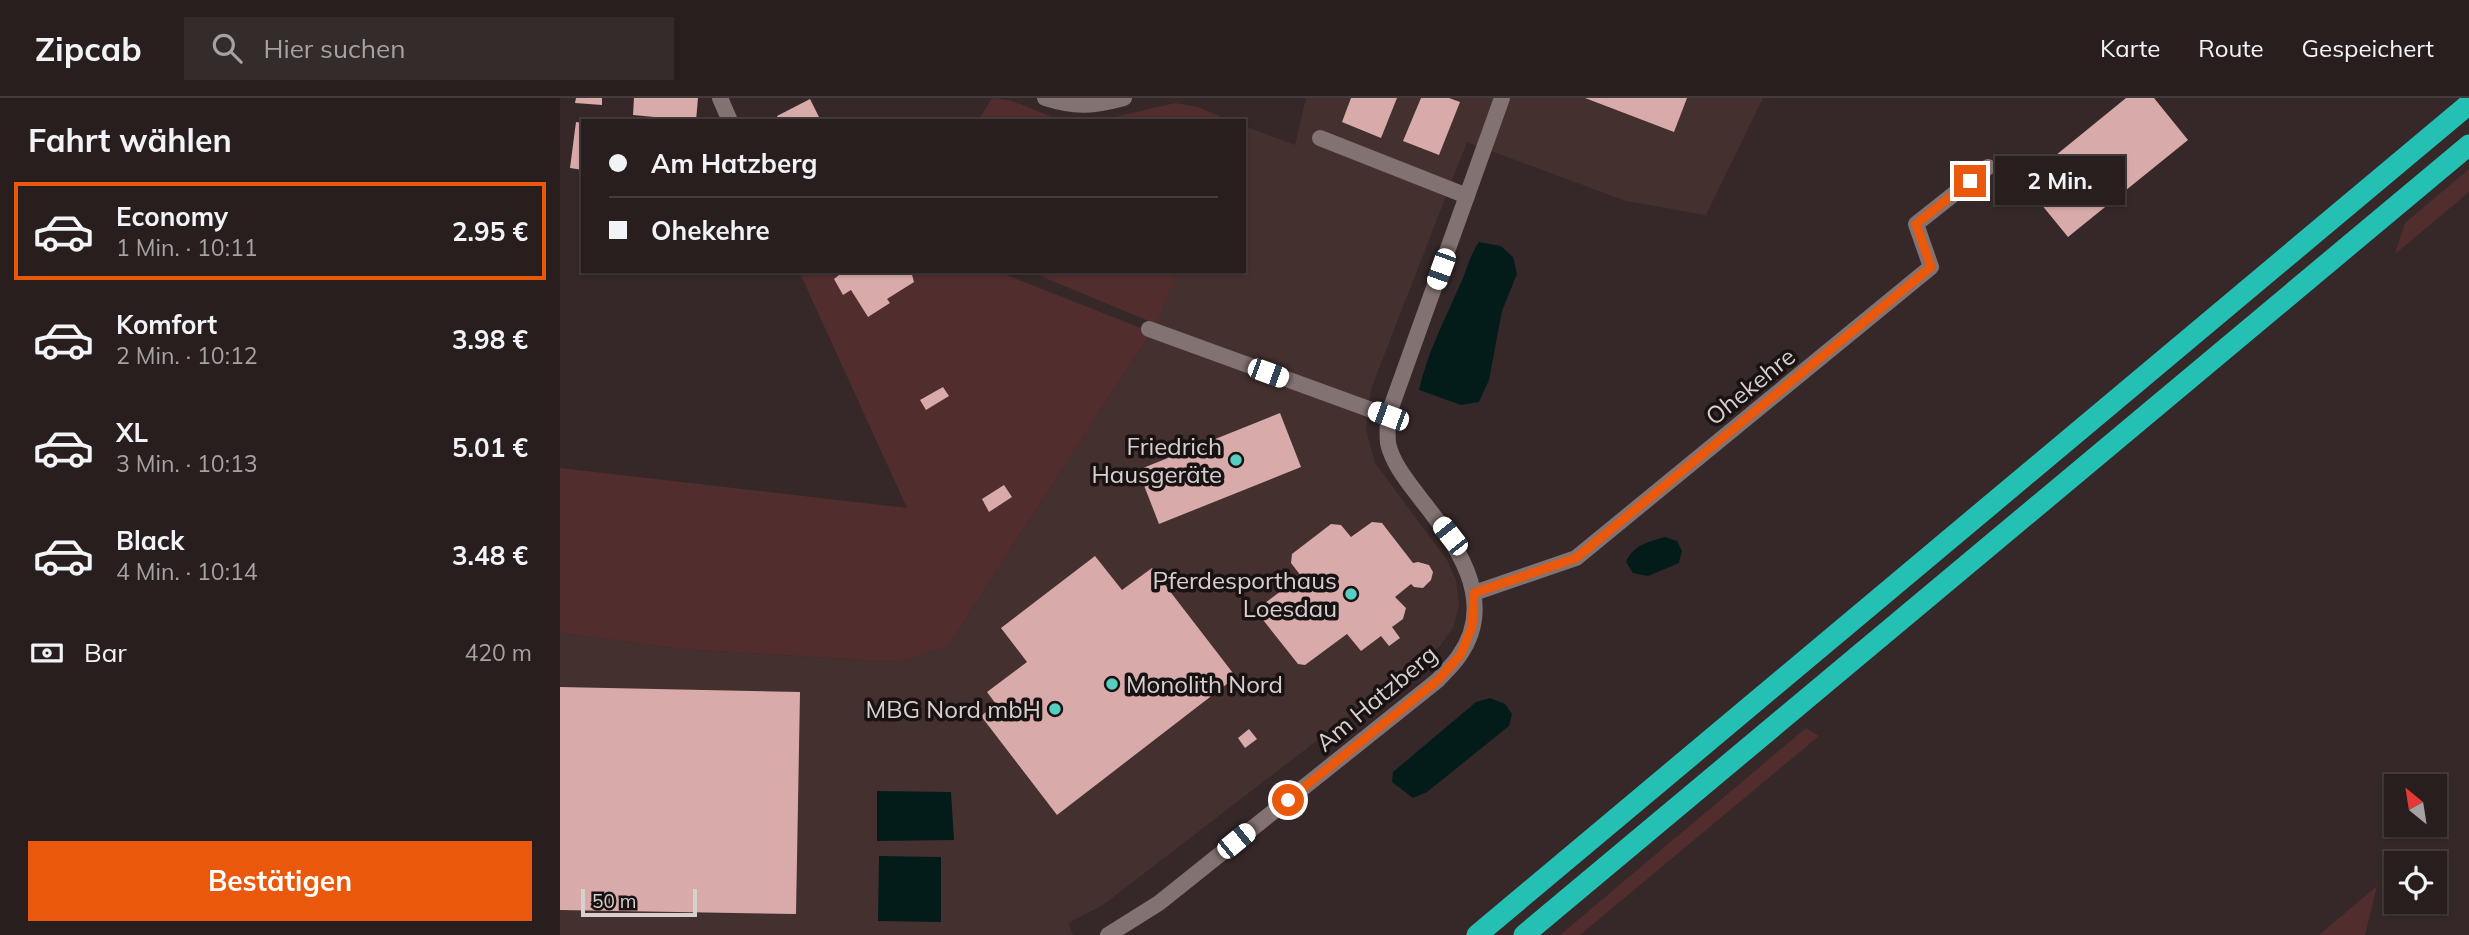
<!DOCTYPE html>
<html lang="de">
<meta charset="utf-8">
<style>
:root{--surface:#281e1e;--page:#342b2b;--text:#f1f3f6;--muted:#a5a2a4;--line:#443c3c;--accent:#ea580c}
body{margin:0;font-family:Mulish,sans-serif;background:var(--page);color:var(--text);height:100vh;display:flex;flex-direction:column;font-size:26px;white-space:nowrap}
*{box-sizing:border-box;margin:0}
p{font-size:23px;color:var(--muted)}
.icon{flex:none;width:38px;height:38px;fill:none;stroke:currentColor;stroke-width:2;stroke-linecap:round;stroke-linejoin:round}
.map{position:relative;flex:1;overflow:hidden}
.side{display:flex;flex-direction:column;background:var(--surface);width:560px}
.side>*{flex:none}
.hud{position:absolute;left:21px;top:21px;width:665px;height:154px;border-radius:0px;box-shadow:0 2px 5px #0004,0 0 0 2px var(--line);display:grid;align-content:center;height:154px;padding:0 28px;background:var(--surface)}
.needle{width:46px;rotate:330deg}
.fabs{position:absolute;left:1824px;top:676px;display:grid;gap:14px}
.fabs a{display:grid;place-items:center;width:63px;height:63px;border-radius:0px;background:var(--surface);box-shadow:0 2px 5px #0004,0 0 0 2px var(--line);font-size:35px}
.scale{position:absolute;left:21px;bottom:18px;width:116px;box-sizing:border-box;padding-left:7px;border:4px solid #d8cfcf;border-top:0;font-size:19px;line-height:24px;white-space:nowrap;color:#d8cfcf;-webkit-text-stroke:5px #191212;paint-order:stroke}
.end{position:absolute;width:32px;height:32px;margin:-16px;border:9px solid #ea580c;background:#fff;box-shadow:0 0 0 4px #fff}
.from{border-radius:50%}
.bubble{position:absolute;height:49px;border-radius:0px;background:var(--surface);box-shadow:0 2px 5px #0004,0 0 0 2px var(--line);font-size:23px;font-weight:700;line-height:49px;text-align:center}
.car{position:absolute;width:21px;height:42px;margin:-21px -10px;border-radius:9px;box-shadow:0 0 5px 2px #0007;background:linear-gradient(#fff 24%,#345 0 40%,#fff 0 76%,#345 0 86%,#fff 0)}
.hud b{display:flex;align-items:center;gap:24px;height:66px;font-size:26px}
.hud b+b{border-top:2px solid var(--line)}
.hud i{width:18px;height:18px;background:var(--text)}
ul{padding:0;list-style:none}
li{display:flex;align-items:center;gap:21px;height:98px;margin:0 14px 10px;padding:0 14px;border:4px solid transparent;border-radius:0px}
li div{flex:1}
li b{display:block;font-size:26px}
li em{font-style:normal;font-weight:700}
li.active{border-color:var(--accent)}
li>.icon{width:63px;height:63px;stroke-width:1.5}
h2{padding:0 28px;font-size:32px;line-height:84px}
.pay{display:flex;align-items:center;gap:18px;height:77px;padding:0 28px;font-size:26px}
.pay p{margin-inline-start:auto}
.button{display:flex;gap:14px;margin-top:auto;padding:14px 28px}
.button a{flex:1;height:80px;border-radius:0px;background:var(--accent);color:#fff;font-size:28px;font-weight:700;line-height:80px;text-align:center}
header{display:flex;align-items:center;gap:42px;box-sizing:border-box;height:98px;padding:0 35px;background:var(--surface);border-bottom:2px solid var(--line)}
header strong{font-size:33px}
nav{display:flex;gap:38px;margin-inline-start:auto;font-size:24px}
.search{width:490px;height:63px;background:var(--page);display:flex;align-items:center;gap:18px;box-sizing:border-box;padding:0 24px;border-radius:0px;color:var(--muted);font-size:26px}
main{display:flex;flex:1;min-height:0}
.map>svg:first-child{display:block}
.built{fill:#453030}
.green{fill:#512d2e}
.water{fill:#031c1a}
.building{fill:#d8aaaa}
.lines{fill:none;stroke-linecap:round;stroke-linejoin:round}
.street{stroke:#837272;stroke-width:16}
.highway{stroke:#24c0b4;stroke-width:21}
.route{stroke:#ea580c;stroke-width:9}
.poi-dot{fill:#57cec2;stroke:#191212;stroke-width:2.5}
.labels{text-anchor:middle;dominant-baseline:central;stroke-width:7;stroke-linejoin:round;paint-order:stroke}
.street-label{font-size:24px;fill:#d8cfcf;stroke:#191212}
.poi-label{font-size:24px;fill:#d8cfcf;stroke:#191212;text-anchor:end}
</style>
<header>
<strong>Zipcab</strong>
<div class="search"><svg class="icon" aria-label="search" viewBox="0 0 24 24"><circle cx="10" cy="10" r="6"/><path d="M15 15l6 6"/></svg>Hier suchen</div>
<nav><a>Karte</a><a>Route</a><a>Gespeichert</a></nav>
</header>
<main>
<section class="side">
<h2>Fahrt wählen</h2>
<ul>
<li class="active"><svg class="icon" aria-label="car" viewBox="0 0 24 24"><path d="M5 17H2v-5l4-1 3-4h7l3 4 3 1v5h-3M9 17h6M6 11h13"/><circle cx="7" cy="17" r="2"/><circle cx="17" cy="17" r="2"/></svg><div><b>Economy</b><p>1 Min. · 10:11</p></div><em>2.95 €</em></li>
<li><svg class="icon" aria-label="car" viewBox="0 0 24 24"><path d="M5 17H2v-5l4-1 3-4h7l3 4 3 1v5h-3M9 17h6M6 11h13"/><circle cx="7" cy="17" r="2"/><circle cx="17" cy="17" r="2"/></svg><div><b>Komfort</b><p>2 Min. · 10:12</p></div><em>3.98 €</em></li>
<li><svg class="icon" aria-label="car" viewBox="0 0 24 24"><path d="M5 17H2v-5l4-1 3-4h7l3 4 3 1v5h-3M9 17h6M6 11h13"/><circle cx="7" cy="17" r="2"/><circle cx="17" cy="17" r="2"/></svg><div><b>XL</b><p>3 Min. · 10:13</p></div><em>5.01 €</em></li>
<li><svg class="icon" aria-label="car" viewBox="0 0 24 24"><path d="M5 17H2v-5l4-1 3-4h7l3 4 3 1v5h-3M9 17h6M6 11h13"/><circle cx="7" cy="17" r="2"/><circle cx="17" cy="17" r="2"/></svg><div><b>Black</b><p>4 Min. · 10:14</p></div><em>3.48 €</em></li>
</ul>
<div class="pay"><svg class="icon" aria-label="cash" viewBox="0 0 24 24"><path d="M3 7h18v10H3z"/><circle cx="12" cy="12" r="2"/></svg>Bar<p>420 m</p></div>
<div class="button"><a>Bestätigen</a></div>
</section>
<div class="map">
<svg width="1909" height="837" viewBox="0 0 1909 837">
<rect width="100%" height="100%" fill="#362828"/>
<polygon class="built" points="746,0 1203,0 1146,117 1066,103 907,44 811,291 806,331 815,365 887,462 896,482 899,508 893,530 880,548 543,807 508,825 513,837 0,837 0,535 122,551 338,564 388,548 591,234 618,173 684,173 684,28 735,47"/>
<g class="green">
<path d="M432,0C457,0 480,17 505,23H418Z"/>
<polygon points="615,5 638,9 670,23 538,23"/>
<polygon points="1909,71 1909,94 1835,156 1845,125"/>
<polygon points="239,173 436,173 591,234 388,548 338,564 122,551 0,535 0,370 347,410"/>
<polygon points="468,173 618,173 596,226"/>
<polygon points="1246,630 1259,638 1020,837 1000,837"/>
<polygon points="1817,788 1805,837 1759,837"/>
</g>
<g class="water">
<path d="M919,144L941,148L953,159L957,176L942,213L929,282L919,304L901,307L859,292C867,256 884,223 899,189C907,173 909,158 919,144Z"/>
<path d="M1105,439L1117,443L1122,453L1119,465L1088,478L1073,475L1066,464C1073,447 1088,444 1105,439Z"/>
<polygon points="930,600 945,606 952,616 949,628 867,694 853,700 832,684 833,674 916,604"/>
<polygon points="317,693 391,694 394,742 317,743"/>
<polygon points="319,758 381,759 381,824 318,823"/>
</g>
<g class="building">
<polygon points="16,0 42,0 42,7 15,5"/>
<polygon points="74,0 138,0 136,23 73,17"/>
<polygon points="791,0 837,0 821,40 782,24"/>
<polygon points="861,0 889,0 900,4 879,57 843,43"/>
<polygon points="1025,0 1127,0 1114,34"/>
<polygon points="1566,0 1594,0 1628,42 1508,139 1472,95 1483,86 1474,75"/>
<polygon points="250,1 261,23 219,23 217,18"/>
<polygon points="16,24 23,25 23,72 10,70"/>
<polygon points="284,173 351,173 354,184 327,201 330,205 308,219 291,192 283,197 274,181"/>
<polygon points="383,289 389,298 366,312 360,302"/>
<polygon points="720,315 741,369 599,426 578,372"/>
<polygon points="444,387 452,399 429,414 422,401"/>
<polygon points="812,424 822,425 853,465 858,464 869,467 873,474 871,482 863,490 854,489 851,486 835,499 846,510 843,521 832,529 840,540 829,548 821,538 801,553 787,536 745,567 738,566 700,518 701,508 741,478 731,465 732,456 771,426 781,427 791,439"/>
<polygon points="535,458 562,492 592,470 676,579 497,717 421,618 436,606 427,594 467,564 441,530"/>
<polygon points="0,589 240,594 236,816 0,812"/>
<polygon points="689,631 697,641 685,650 678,640"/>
</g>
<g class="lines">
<g class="street">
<polyline points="160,0 170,23"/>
<path d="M485,0C516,10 534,8 564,0"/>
<polyline points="760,40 907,98"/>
<polyline points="589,231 828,318"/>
<polyline points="914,495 1016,460 1371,169 1356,126 1428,69"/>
<path d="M548,837L599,805L878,582C885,574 893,567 899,558C939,502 894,443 860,400C848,384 832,365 828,345C827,336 828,326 828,318L942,0"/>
</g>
<g class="highway">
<polyline points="917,837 1909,6"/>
<polyline points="964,837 1909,47"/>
</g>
</g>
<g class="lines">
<polyline class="route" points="728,702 878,582 901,556 912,528 914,495 1016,460 1371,169 1356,126 1410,83"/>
</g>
<g class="poi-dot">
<circle cx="676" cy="362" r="7"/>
<circle cx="791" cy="496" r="7"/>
<circle cx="552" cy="586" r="7"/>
<circle cx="495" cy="611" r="7"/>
</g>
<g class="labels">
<g class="street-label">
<text transform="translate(1190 288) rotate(-39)">Ohekehre</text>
<text transform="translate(816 600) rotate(-40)">Am Hatzberg</text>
</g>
<g class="poi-label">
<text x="662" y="348">Friedrich<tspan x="662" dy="28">Hausgeräte</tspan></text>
<text x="777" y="482">Pferdesporthaus<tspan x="777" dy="28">Loesdau</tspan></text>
<text x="566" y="586" text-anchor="start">Monolith Nord</text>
<text x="481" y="611">MBG Nord mbH</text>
</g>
</g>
</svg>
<div class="fabs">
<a><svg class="needle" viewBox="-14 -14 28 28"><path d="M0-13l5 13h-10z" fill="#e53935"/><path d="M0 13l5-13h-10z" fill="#a5a2a4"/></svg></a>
<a><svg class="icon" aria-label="locate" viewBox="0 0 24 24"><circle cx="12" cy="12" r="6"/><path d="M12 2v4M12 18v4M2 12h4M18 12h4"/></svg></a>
</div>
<div class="scale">50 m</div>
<i class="end from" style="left:728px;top:702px"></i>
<i class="end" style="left:1410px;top:83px"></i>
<div class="bubble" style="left:1435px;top:58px;width:130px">2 Min.</div>
<i class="car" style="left:881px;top:171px;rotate:200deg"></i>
<i class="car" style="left:708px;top:275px;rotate:110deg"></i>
<i class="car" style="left:828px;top:318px;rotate:290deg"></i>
<i class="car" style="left:890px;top:438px;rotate:322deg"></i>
<i class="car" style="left:676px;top:743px;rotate:51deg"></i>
<div class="hud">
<b><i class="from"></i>Am Hatzberg</b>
<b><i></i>Ohekehre</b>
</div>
</div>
</main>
